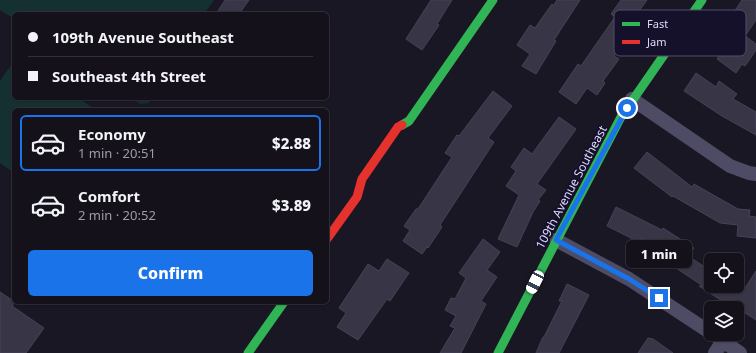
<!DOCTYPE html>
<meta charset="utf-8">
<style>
:root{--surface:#14111b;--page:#1d1a24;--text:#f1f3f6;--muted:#9d9da3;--line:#33313a;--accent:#1a73e8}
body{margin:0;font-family:"Noto Sans",sans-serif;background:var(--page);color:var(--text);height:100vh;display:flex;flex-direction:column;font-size:15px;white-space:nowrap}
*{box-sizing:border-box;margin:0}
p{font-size:13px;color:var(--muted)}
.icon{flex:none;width:22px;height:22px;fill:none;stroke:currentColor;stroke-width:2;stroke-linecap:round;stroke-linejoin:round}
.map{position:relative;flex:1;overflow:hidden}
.sheet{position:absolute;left:12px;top:108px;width:317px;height:196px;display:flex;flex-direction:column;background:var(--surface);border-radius:6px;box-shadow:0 1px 3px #0004,0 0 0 1px var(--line)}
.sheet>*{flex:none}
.top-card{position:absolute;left:12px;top:12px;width:317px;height:88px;border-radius:6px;box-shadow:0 1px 3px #0004,0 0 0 1px var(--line);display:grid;align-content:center;height:88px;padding:0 16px;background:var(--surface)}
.tools{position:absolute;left:704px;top:253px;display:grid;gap:8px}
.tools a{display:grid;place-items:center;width:40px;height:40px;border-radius:6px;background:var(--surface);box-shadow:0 1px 3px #0004,0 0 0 1px var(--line);font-size:20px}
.end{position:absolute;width:18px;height:18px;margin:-9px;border:5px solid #1a73e8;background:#fff;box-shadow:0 0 0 2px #fff}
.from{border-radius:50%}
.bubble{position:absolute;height:28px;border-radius:6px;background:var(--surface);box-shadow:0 1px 3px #0004,0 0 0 1px var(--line);font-size:13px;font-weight:800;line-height:28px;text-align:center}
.car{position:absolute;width:12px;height:24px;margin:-12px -6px;border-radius:5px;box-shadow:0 0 3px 1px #0007;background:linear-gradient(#fff 24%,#345 0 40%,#fff 0 76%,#345 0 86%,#fff 0)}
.top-card b{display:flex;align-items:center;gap:14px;height:38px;font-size:15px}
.top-card b+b{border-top:1px solid var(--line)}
.top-card i{width:10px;height:10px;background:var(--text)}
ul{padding:7px 0 0;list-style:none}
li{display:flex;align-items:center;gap:12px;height:56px;margin:0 8px 6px;padding:0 8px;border:2px solid transparent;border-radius:6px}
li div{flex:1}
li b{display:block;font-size:15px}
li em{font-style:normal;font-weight:800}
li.selected{border-color:var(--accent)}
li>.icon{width:36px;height:36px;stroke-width:1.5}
.button{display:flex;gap:8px;margin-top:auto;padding:8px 16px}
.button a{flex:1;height:46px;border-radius:6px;background:var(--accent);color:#fff;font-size:16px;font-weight:800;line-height:46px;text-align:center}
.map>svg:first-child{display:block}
.green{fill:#153031}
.building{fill:#383546;stroke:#474257}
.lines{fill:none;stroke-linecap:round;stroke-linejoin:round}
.street{stroke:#4e4c65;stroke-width:14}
.fast{stroke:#30b455;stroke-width:9}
.jam{stroke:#e5322d;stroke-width:9}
.route{stroke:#1a73e8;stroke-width:5}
.labels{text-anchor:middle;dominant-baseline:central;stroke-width:4;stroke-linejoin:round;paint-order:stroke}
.street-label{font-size:12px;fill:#dfdaff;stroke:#16112a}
.key{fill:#16112a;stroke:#524d6a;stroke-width:1}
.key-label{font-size:11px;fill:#dfdaff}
</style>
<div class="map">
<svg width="756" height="353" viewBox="0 0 756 353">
<rect width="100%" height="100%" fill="#1a1724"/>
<g class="green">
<polygon points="0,0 214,0 204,14 14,14 14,19 0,10"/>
<polygon points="14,61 14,98 78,98 96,110 14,110 14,173 0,163 0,81"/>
<polygon points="131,98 151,98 149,103 140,104"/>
</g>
<g class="building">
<polygon points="225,0 249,0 239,14 216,14"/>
<polygon points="431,0 452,0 437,24 439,25 422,50 406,39"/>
<polygon points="557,0 580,0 554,40 556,41 536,74 522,66 530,54 517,45 530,25 535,28 552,4 553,6"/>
<polygon points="621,0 647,0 639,11 649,18 639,32 634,28 614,56 619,59 603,81 605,83 597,95 587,88 576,104 559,92 578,64 581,66 615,17 611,14"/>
<polygon points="742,0 756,0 756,20 745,36 756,44 756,50 745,66 742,64 736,73 717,59 723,50 713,44"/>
<polygon points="696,73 716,87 719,81 737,94 733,99 756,112 756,135 722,116 684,91"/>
<polygon points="493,91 512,106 488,138 494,142 440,225 442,227 428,248 427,247 422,254 403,241 410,230 404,226 416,209 418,209 452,157 445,153 457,135 459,136"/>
<polygon points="559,117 576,129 537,184 546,190 538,200 540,201 533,212 517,247 498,239 519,195 506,186 516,171 511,167 524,148 532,154"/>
<polygon points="647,152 692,187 694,184 738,209 750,210 749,216 756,217 756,238 737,236 738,225 720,223 673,196 672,197 634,168"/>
<polygon points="616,207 662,230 663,228 694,248 688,256 711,271 711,286 735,286 743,291 756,271 756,320 728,302 727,304 699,286 703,286 670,264 673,259 641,238 639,242 607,226"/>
<polygon points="483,239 500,252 487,270 497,277 481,301 486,304 461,353 440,353 455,328 450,326 456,316 445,310 451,298 455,299 466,278 459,273"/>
<polygon points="387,259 409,273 390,301 387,299 358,340 337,327 346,313 339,308 368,264 379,271"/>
<polygon points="567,284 589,295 559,353 536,353 543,337 544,337 562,301 559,301"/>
<polygon points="0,292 15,302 12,306 44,328 26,353 0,353"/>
<polygon points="648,338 653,339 673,353 638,353"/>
</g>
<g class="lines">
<g class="street">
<polyline points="632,99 730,166 749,173 756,174"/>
<polyline points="556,240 629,279 711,333"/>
<polyline points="713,334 740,353"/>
<polyline points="715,353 723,341"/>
</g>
<g class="fast">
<polyline points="402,125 409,121 493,0"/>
<polyline points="248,353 284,302"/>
<polyline points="498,353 621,117 702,0"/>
</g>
<polyline class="jam" points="327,239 357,197 362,179 398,127 402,125"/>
</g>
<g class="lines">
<polyline class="route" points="627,108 556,240 629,279 659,298"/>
</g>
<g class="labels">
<g class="street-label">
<text transform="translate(571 187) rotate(-62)">109th Avenue Southeast</text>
</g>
</g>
<rect x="614" y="10" width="132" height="46" rx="6" class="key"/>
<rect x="622" y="22" width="18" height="4" fill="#30b455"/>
<rect x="622" y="40" width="18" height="4" fill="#e5322d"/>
<g class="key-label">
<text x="647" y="28">Fast</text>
<text x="647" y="46">Jam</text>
</g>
</svg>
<div class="tools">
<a><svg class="icon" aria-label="locate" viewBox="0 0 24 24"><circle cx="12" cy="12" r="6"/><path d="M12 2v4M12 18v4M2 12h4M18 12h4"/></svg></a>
<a><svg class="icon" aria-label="layers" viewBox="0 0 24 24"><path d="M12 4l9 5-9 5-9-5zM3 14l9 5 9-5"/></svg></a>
</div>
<i class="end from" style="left:627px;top:108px"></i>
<i class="end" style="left:659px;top:298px"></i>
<div class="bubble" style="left:626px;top:240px;width:66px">1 min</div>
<i class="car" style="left:535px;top:282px;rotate:207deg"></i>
<div class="top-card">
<b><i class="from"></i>109th Avenue Southeast</b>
<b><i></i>Southeast 4th Street</b>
</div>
<section class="sheet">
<ul>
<li class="selected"><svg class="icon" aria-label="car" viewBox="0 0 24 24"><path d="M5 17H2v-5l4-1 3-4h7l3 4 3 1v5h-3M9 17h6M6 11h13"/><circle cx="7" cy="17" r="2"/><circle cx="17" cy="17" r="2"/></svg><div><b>Economy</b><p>1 min · 20:51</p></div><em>$2.88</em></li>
<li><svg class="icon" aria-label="car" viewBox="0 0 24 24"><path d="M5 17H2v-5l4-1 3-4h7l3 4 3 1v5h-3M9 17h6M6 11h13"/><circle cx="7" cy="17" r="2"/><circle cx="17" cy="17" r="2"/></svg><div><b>Comfort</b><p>2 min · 20:52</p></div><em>$3.89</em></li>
</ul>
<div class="button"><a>Confirm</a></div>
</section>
</div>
